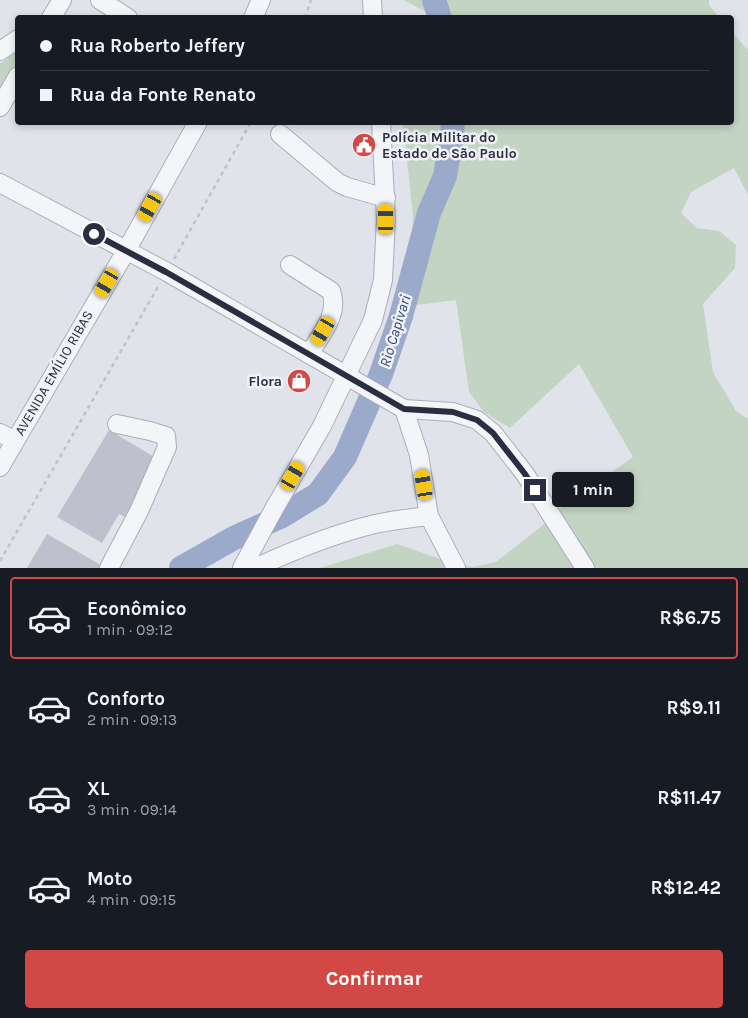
<!DOCTYPE html>
<html lang="pt">
<meta charset="utf-8">
<style>
:root{--surface:#171b24;--page:#242831;--text:#f1f3f6;--muted:#9ea1a6;--line:#363941;--accent:#d14844}
body{margin:0;font-family:Karla,sans-serif;background:var(--page);color:var(--text);height:100vh;display:flex;flex-direction:column;font-size:19px;white-space:nowrap}
*{box-sizing:border-box;margin:0}
p{font-size:16px;color:var(--muted)}
.icon{flex:none;width:28px;height:28px;fill:none;stroke:currentColor;stroke-width:2;stroke-linecap:round;stroke-linejoin:round}
.map{position:relative;height:568px;overflow:hidden}
.sheet{display:flex;flex-direction:column;background:var(--surface);flex:1}
.sheet>*{flex:none}
.top-card{position:absolute;left:15px;top:15px;width:719px;height:110px;border-radius:5px;box-shadow:0 2px 8px #0003;display:grid;align-content:center;height:110px;padding:0 25px;background:var(--surface)}
.end{position:absolute;width:22px;height:22px;margin:-11px;border:6px solid #292e42;background:#fff;box-shadow:0 0 0 2px #fff}
.from{border-radius:50%}
.bubble{position:absolute;height:35px;border-radius:5px;background:var(--surface);box-shadow:0 2px 8px #0003;font-size:16px;font-weight:700;line-height:35px;text-align:center}
.car{position:absolute;width:15px;height:30px;margin:-15px -8px;border-radius:6px;box-shadow:0 0 4px 1px #0007;background:linear-gradient(#f5c518 24%,#345 0 40%,#f5c518 0 76%,#345 0 86%,#f5c518 0)}
.top-card b{display:flex;align-items:center;gap:18px;height:48px;font-size:19px}
.top-card b+b{border-top:1px solid var(--line)}
.top-card i{width:12px;height:12px;background:var(--text)}
ul{padding:9px 0 0;list-style:none}
li{display:flex;align-items:center;gap:15px;height:82px;margin:0 10px 8px;padding:0 15px;border:2px solid transparent;border-radius:5px}
li div{flex:1}
li b{display:block;font-size:19px}
li em{font-style:normal;font-weight:700}
li.selected{border-color:var(--accent)}
li>.icon{width:45px;height:45px;stroke-width:1.5}
.button{display:flex;gap:10px;margin-top:auto;padding:10px 25px}
.button a{flex:1;height:58px;border-radius:5px;background:var(--accent);color:#fff;font-size:20px;font-weight:700;line-height:58px;text-align:center}
.map>svg:first-child{display:block}
.green{fill:#c3d4c2}
.lines{fill:none;stroke-linecap:round;stroke-linejoin:round}
.river{stroke:#9baacb;stroke-width:24}
.building{fill:#bec1cd}
.minor-casing{stroke:#aaadb8;stroke-width:20}
.path{stroke:#bfc1c9;stroke-width:2.5;stroke-dasharray:4 4;stroke-linecap:butt}
.minor{stroke:#f4f5f8;stroke-width:18}
.route{stroke:#292e42;stroke-width:6}
.labels{text-anchor:middle;dominant-baseline:central;stroke-width:5;stroke-linejoin:round;paint-order:stroke}
.poi-label{font-size:14px;font-weight:bold;fill:#292e42;stroke:#f1f2f7;text-anchor:start}
.street-label{font-size:14px;fill:#292e42;stroke:#f1f2f7}
.water-label{font-size:15px;font-style:italic;fill:#324477;stroke:#f1f2f7}
</style>
<div class="map">
<svg width="748" height="568" viewBox="0 0 748 568">
<rect width="100%" height="100%" fill="#e1e3ea"/>
<g class="green">
<polygon points="404,0 709,0 709,5 719,17 430,17 428,13"/>
<polygon points="731,31 748,50 748,195 734,168 691,192 681,213 697,228 719,231 736,245 735,268 703,304 713,372 736,411 748,419 748,568 320,568 397,544 449,562 473,567 496,562 542,526 555,512 633,457 579,364 510,428 484,412 469,392 456,300 408,306 413,216 403,123 731,122"/>
<polygon points="17,51 17,63 0,90 0,64"/>
</g>
<g class="lines">
<g class="river">
<polyline points="434,0 440,18"/>
<polyline points="181,568 234,538 282,516 318,494 345,457 381,374 401,316 429,213 445,176 452,135 453,122"/>
</g>
</g>
<g class="building">
<polygon points="109,430 156,458 139,487 144,490 127,518 119,514 102,543 57,517"/>
<polygon points="47,534 106,568 27,568"/>
</g>
<g class="lines">
<g class="minor-casing">
<g id="minor">
<polyline points="100,0 128,18"/>
<polyline points="372,0 373,18"/>
<polyline points="51,18 62,0"/>
<polyline points="253,18 261,0"/>
<polyline points="0,51 18,39"/>
<polyline points="0,107 18,76"/>
<polyline points="280,134 337,182 347,187 386,198"/>
<polyline points="0,183 167,272 404,409 419,455 429,516 456,568"/>
<path d="M290,265L331,291C340,314 320,336 309,354"/>
<polyline points="404,409 453,412 477,420 493,433 525,474 585,568"/>
<polyline points="0,433 15,441"/>
<polyline points="0,467 126,251 198,122"/>
<polyline points="109,568 139,511 167,447 166,436 150,431 117,424"/>
<polyline points="242,568 274,509 322,426 373,320 383,280 386,219 381,122"/>
<path d="M255,568C294,550 333,534 375,524C393,520 411,518 429,516"/>
</g>
</g>
<g class="path">
<polyline points="305,18 311,0"/>
<polyline points="174,259 251,122"/>
<polyline points="0,561 159,285"/>
</g>
<use href="#minor" class="minor"/>
</g>
<g class="lines">
<polyline class="route" points="94,234 166,272 404,409 453,412 477,420 493,433 525,474 535,490"/>
</g>
<defs>
<g id="civic-disc" transform="scale(1.25)"><circle r="9.5" fill="#d14844" stroke="#f1f2f7"/><path d="M-.6-6.5H3V-4.5H.6V-3L4-1V1h2V6H-6V1h2V-1L-.6-3ZM-1.2 2.5V6h2.4V2.5Z" fill="#fff"/></g>
<g id="shop-disc" transform="scale(1.25)"><circle r="9.5" fill="#d14844" stroke="#f1f2f7"/><path d="M-5-2.5h2.3a2.7 3.5 0 0 1 5.4 0H5L5.5 6h-11ZM-1.5-2.5h3a1.5 2.3 0 0 0-3 0Z" fill="#fff"/></g>
</defs>
<g fill-rule="evenodd">
<use href="#civic-disc" x="364" y="145"/>
<use href="#shop-disc" x="299" y="381"/>
</g>
<g class="labels">
<g class="poi-label">
<text x="382" y="137">Polícia Militar do<tspan x="382" dy="16">Estado de São Paulo</tspan></text>
<text x="282" y="381" text-anchor="end">Flora</text>
</g>
<g class="street-label">
<text transform="translate(54 373) rotate(-60)">AVENIDA EMÍLIO RIBAS</text>
</g>
<g class="water-label">
<text transform="translate(395 331) rotate(-73)">Rio Capivari</text>
</g>
</g>
</svg>
<i class="end from" style="left:94px;top:234px"></i>
<i class="end" style="left:535px;top:490px"></i>
<div class="bubble" style="left:552px;top:472px;width:82px">1 min</div>
<i class="car" style="left:150px;top:207px;rotate:209deg"></i>
<i class="car" style="left:386px;top:219px;rotate:0deg"></i>
<i class="car" style="left:107px;top:283px;rotate:210deg"></i>
<i class="car" style="left:323px;top:331px;rotate:210deg"></i>
<i class="car" style="left:293px;top:476px;rotate:30deg"></i>
<i class="car" style="left:424px;top:485px;rotate:351deg"></i>
<div class="top-card">
<b><i class="from"></i>Rua Roberto Jeffery</b>
<b><i></i>Rua da Fonte Renato</b>
</div>
</div>
<section class="sheet">
<ul>
<li class="selected"><svg class="icon" aria-label="car" viewBox="0 0 24 24"><path d="M5 17H2v-5l4-1 3-4h7l3 4 3 1v5h-3M9 17h6M6 11h13"/><circle cx="7" cy="17" r="2"/><circle cx="17" cy="17" r="2"/></svg><div><b>Econômico</b><p>1 min · 09:12</p></div><em>R$6.75</em></li>
<li><svg class="icon" aria-label="car" viewBox="0 0 24 24"><path d="M5 17H2v-5l4-1 3-4h7l3 4 3 1v5h-3M9 17h6M6 11h13"/><circle cx="7" cy="17" r="2"/><circle cx="17" cy="17" r="2"/></svg><div><b>Conforto</b><p>2 min · 09:13</p></div><em>R$9.11</em></li>
<li><svg class="icon" aria-label="car" viewBox="0 0 24 24"><path d="M5 17H2v-5l4-1 3-4h7l3 4 3 1v5h-3M9 17h6M6 11h13"/><circle cx="7" cy="17" r="2"/><circle cx="17" cy="17" r="2"/></svg><div><b>XL</b><p>3 min · 09:14</p></div><em>R$11.47</em></li>
<li><svg class="icon" aria-label="car" viewBox="0 0 24 24"><path d="M5 17H2v-5l4-1 3-4h7l3 4 3 1v5h-3M9 17h6M6 11h13"/><circle cx="7" cy="17" r="2"/><circle cx="17" cy="17" r="2"/></svg><div><b>Moto</b><p>4 min · 09:15</p></div><em>R$12.42</em></li>
</ul>
<div class="button"><a>Confirmar</a></div>
</section>
